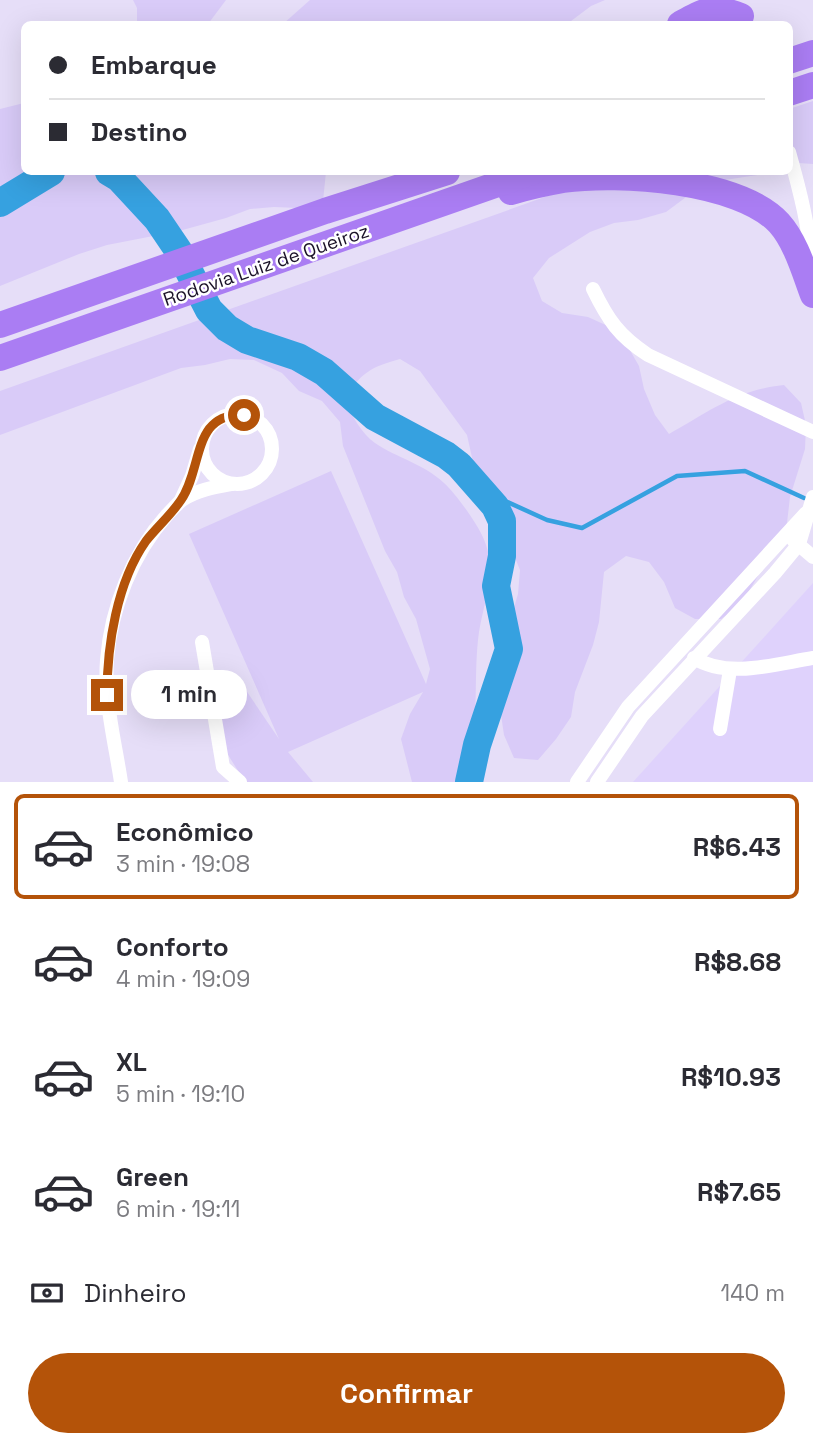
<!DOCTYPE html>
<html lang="pt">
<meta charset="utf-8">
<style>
:root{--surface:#fff;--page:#f7f7f7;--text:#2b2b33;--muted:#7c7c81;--line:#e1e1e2;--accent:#b45309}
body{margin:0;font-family:"Space Grotesk",sans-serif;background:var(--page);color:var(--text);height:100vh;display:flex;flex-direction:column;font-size:26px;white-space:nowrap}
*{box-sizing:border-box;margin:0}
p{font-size:23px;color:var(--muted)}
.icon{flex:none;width:38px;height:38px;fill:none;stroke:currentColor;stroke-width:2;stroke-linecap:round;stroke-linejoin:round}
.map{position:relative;height:782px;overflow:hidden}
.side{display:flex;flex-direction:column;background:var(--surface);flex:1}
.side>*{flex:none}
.hud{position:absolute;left:21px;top:21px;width:772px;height:154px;border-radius:10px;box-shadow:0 7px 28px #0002;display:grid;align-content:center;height:154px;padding:0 28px;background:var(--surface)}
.end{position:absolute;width:32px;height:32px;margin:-16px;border:9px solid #b45309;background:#fff;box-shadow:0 0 0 4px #fff}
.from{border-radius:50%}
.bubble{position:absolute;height:49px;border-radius:24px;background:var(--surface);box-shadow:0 7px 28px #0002;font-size:23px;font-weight:600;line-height:49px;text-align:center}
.hud b{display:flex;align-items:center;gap:24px;height:66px;font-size:26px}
.hud b+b{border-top:2px solid var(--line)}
.hud i{width:18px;height:18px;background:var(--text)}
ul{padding:12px 0 0;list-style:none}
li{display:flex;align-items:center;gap:21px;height:105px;margin:0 14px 10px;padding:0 14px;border:4px solid transparent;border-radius:10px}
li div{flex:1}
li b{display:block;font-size:26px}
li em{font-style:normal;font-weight:600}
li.current{border-color:var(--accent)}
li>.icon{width:63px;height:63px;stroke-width:1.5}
.pay{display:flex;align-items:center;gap:18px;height:77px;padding:0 28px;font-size:26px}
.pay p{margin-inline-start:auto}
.cta{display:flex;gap:14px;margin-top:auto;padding:14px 28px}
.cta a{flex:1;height:80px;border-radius:42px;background:var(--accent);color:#fff;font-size:28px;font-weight:600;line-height:80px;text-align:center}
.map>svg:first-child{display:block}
.built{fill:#dfd2fc}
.green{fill:#d9cbf8}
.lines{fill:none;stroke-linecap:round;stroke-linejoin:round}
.stream{stroke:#36a1e0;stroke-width:4.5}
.river{stroke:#36a1e0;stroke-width:28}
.minor{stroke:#fff;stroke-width:14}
.motorway{stroke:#aa7df3;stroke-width:26}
.route{stroke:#b45309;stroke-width:9}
.labels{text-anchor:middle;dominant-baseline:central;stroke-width:5;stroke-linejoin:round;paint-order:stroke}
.street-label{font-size:19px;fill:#1a1228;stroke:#fff}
</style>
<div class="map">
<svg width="813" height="782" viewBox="0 0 813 782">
<rect width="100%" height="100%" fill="#e6def8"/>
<polygon class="built" points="813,583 813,782 633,782"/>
<g class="green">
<polygon points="133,0 226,0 208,24 137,24 137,8"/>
<polygon points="310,0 605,0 591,6 567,24 283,24"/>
<polygon points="813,101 813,164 799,163 789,167 789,109"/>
<polygon points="24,103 24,172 326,172 323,201 298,208 274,207 250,209 226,218 179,231 107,245 79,254 0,286 0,109"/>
<path d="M615,172H778L705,183L666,212L638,220L614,223L590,232L549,258L533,278L542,301L562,313L588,317L610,327L627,345L639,366L644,389L655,415L669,434C710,411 736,390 784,385L801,403L806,425L805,449L790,497L787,523L776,545L741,605L721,619H695L675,608L664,582L649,562L626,556L604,572L599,622L593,645L575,692L571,717L556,739L538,760L514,758L504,735L497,688L502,665L504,641L518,594L520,570L501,523L477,480L467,435L420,371L400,359C371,367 360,373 344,400C352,415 361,433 375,443C397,458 424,464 444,483C457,495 481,528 486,545C497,576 481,609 478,640C473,687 481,737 462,782H412L401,739L410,714L423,692L288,752L313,782H245L225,750L215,694L239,680L279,739L189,534L331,471L426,684L430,669L416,619L404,597L397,572L385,551L343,446L340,422L322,401L299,391L282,373L254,360L230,359L205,365L181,368L0,435V391Z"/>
</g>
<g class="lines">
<polyline class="stream" points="481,490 547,520 582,528 677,476 745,471 804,498"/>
<g class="river">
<polyline points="109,172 119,178 157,219 178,250 209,310 227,328 247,340 298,357 324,372 375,417 446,455 459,465 495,506 502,521 502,556 496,586 509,649 477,745 469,782"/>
<polyline points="0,203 51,172"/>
</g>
<g class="minor">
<path d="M789,152C800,191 810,230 812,270"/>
<path d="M593,289C608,320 619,336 648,355L813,432"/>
<circle cx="237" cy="449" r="35"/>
<polyline points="181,500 192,476 200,449"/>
<polyline points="793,540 813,557"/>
<polyline points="202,642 223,767 240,782"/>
<path d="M694,658C728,679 775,664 813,658"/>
<polyline points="720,729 730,670"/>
<path d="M121,782C115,742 104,701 107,660C111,608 132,554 167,515C172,510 177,504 182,500C197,490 215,487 232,484"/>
<polyline points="577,782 628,707 806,513"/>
<polyline points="597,782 642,716 775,573 799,544 813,497"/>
</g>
<g class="motorway">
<path d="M680,24C705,10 713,5 741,16"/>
<polyline points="789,61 813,53"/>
<polyline points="789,93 813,85"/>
<path d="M511,192C528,187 546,183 563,180C619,172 739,180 779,223C796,242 804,271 813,295"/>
<polyline points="0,325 325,211 447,172"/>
<polyline points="0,358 532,172"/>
</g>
</g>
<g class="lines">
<path class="route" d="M107,695C107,645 117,582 146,541C157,527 171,515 181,500C203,468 192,412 244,415"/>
</g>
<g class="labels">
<g class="street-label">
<text transform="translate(266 265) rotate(-19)">Rodovia Luiz de Queiroz</text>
</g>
</g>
</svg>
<i class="end from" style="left:244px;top:415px"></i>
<i class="end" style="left:107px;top:695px"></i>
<div class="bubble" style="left:131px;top:670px;width:116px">1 min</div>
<div class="hud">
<b><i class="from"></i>Embarque</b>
<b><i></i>Destino</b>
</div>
</div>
<section class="side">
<ul>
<li class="current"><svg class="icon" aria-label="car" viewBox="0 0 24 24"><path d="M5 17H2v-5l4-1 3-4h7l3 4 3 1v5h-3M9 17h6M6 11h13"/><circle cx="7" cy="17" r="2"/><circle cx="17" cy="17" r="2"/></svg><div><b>Econômico</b><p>3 min · 19:08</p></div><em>R$6.43</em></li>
<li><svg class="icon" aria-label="car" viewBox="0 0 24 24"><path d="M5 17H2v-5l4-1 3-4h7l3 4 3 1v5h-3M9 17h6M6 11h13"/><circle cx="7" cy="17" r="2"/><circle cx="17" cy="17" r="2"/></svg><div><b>Conforto</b><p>4 min · 19:09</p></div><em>R$8.68</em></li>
<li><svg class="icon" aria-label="car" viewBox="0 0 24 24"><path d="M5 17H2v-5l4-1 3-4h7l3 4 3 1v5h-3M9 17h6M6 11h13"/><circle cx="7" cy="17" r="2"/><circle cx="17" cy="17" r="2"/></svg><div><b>XL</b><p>5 min · 19:10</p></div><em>R$10.93</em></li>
<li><svg class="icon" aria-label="car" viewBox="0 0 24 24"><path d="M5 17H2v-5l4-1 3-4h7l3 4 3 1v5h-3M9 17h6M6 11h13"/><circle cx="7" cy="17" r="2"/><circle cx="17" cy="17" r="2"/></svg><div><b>Green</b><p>6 min · 19:11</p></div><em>R$7.65</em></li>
</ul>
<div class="pay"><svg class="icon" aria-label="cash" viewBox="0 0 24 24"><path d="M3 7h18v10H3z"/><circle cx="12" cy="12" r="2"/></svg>Dinheiro<p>140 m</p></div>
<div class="cta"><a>Confirmar</a></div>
</section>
